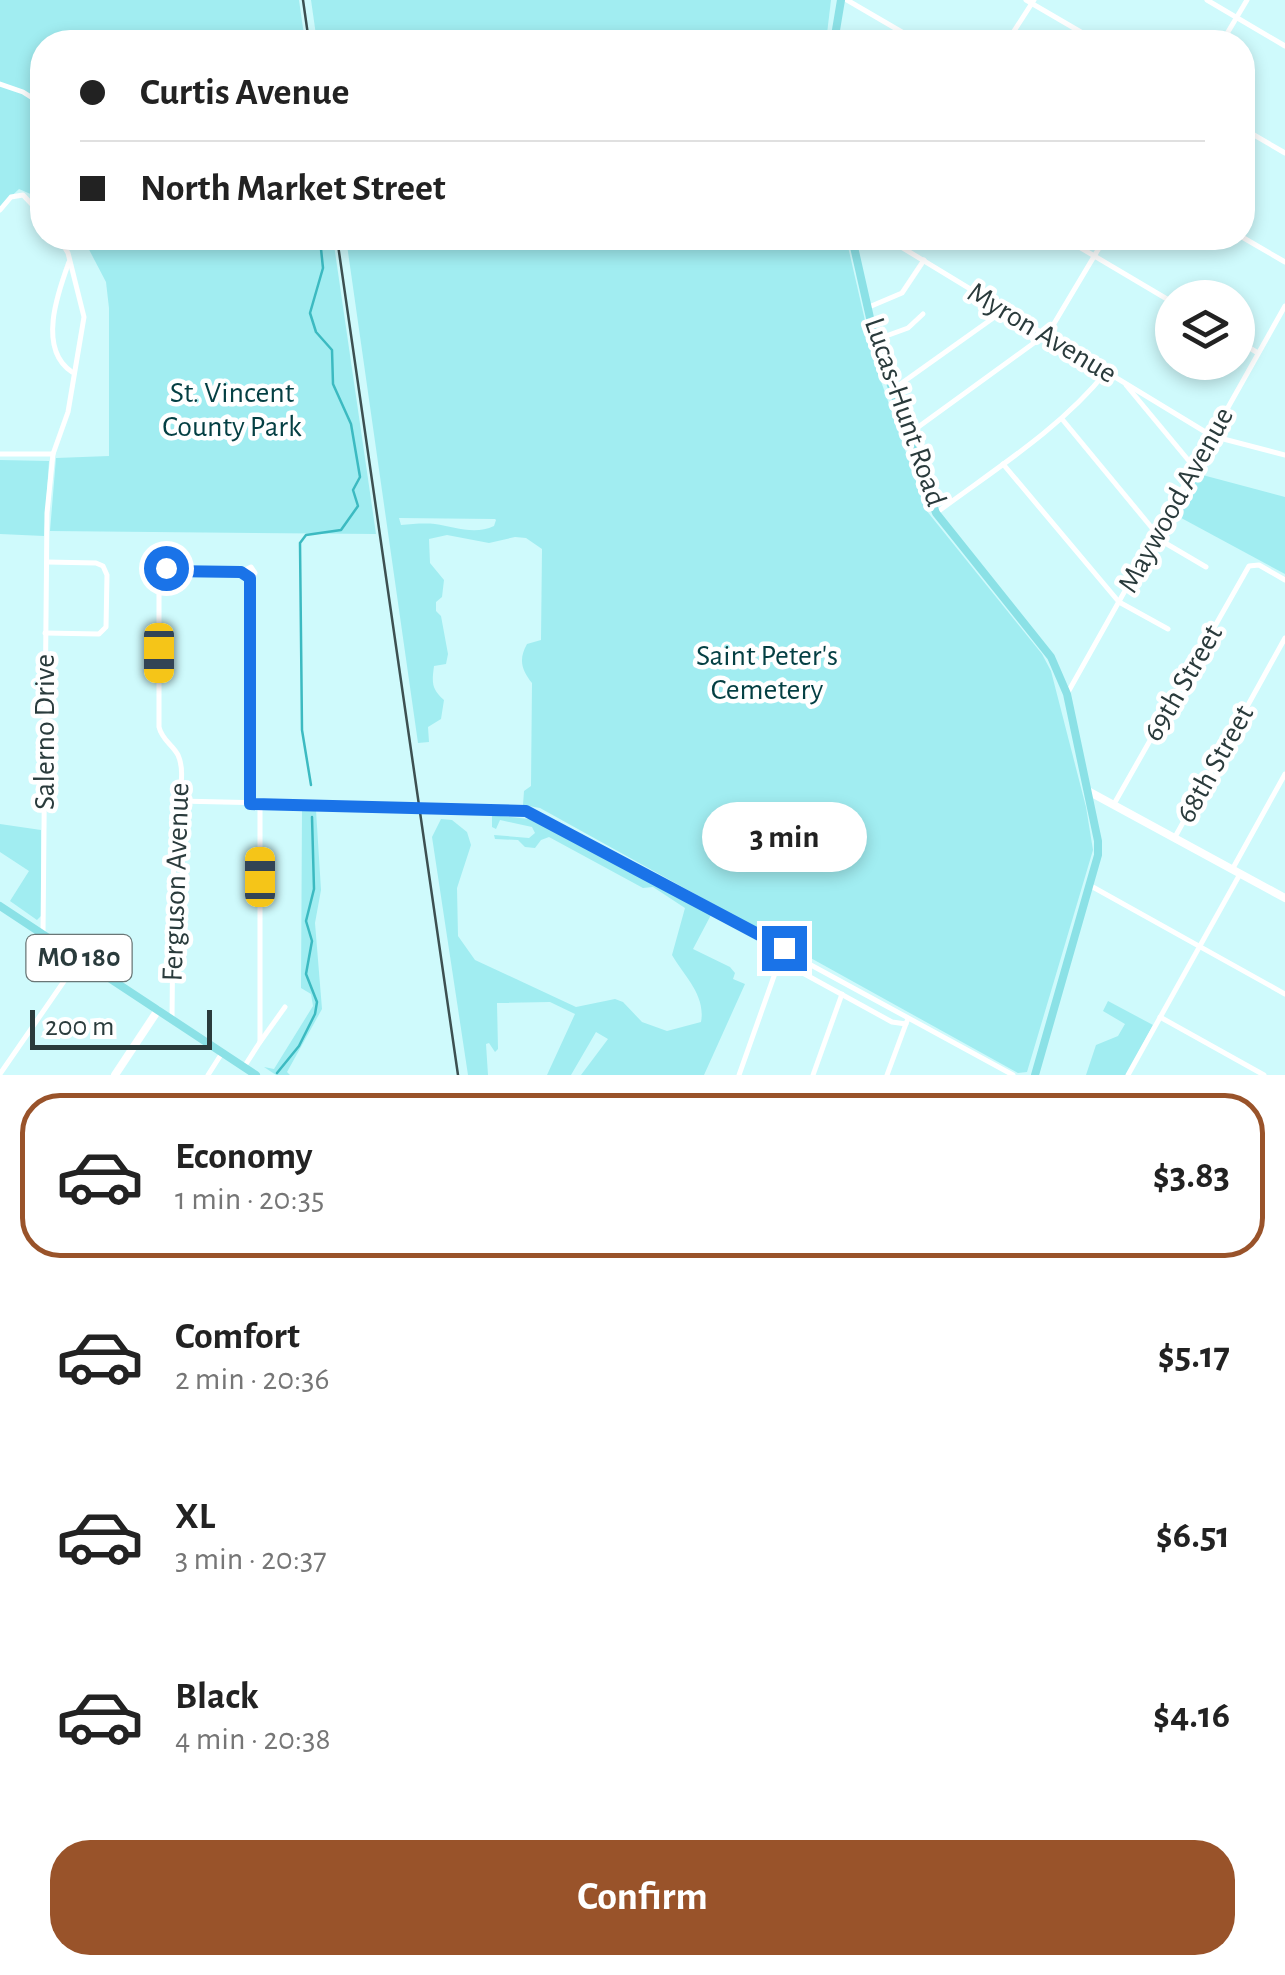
<!DOCTYPE html>
<meta charset="utf-8">
<style>
:root{--surface:#fff;--page:#f2f2f2;--text:#222;--muted:#767676;--line:#e0e0e0;--accent:#99532a}
body{margin:0;font-family:"Alegreya Sans",sans-serif;background:var(--page);color:var(--text);height:100vh;display:flex;flex-direction:column;font-size:38px;white-space:nowrap}
*{box-sizing:border-box;margin:0}
p{font-size:32px;color:var(--muted)}
.icon{flex:none;width:55px;height:55px;fill:none;stroke:currentColor;stroke-width:2;stroke-linecap:round;stroke-linejoin:round}
.map{position:relative;height:1075px;overflow:hidden}
.sheet{display:flex;flex-direction:column;background:var(--surface);flex:1}
.sheet>*{flex:none}
.banner{position:absolute;left:30px;top:30px;width:1225px;height:220px;border-radius:40px;box-shadow:0 5px 15px #0003;display:grid;align-content:center;height:220px;padding:0 50px;background:var(--surface)}
.controls{position:absolute;left:1155px;top:280px;display:grid;gap:20px}
.controls a{display:grid;place-items:center;width:100px;height:100px;border-radius:50%;background:var(--surface);box-shadow:0 5px 15px #0003;font-size:50px}
.scale{position:absolute;left:30px;bottom:25px;width:182px;box-sizing:border-box;padding-left:10px;border:5px solid #2a3b3c;border-top:0;font-size:28px;line-height:35px;white-space:nowrap;color:#2a3b3c;-webkit-text-stroke:8px #fff;paint-order:stroke}
.end{position:absolute;width:45px;height:45px;margin:-22px;border:12px solid #1a73e8;background:#fff;box-shadow:0 0 0 5px #fff}
.from{border-radius:50%}
.bubble{position:absolute;height:70px;border-radius:35px;background:var(--surface);box-shadow:0 5px 15px #0003;font-size:32px;font-weight:700;line-height:70px;text-align:center}
.car{position:absolute;width:30px;height:60px;margin:-30px -15px;border-radius:12px;box-shadow:0 0 8px 2px #0007;background:linear-gradient(#f5c518 24%,#345 0 40%,#f5c518 0 76%,#345 0 86%,#f5c518 0)}
.banner b{display:flex;align-items:center;gap:35px;height:95px;font-size:38px}
.banner b+b{border-top:2px solid var(--line)}
.banner i{width:25px;height:25px;background:var(--text)}
ul{padding:18px 0 0;list-style:none}
li{display:flex;align-items:center;gap:30px;height:165px;margin:0 20px 15px;padding:0 30px;border:5px solid transparent;border-radius:40px}
li div{flex:1}
li b{display:block;font-size:38px}
li em{font-style:normal;font-weight:700}
li.on{border-color:var(--accent)}
li>.icon{width:90px;height:90px;stroke-width:1.5}
.button{display:flex;gap:20px;margin-top:auto;padding:20px 50px}
.button a{flex:1;height:115px;border-radius:40px;background:var(--accent);color:#fff;font-size:40px;font-weight:700;line-height:115px;text-align:center}
.map>svg:first-child{display:block}
.green{fill:#a1edf1;fill-rule:evenodd}
.lines{fill:none;stroke-linecap:round;stroke-linejoin:round}
.stream{stroke:#3cbac1;stroke-width:2.5}
.street{stroke:#fff;stroke-width:5}
.secondary{stroke:#fff;stroke-width:8}
.primary{stroke:#8be1e6;stroke-width:8}
.tram{stroke:#3c5051;stroke-width:2.5}
.route{stroke:#1a73e8;stroke-width:12}
.labels{text-anchor:middle;dominant-baseline:central;stroke-width:9;stroke-linejoin:round;paint-order:stroke}
.shield{fill:#fff;stroke:#6a7676;stroke-width:2.5}
.shield-label{font-size:28px;font-weight:bold;fill:#2a3b3c}
.street-label{font-size:30px;fill:#2a3b3c;stroke:#fff}
.park-label{font-size:30px;fill:#043f43;stroke:#fff}
</style>
<div class="map">
<svg width="1285" height="1075" viewBox="0 0 1285 1075">
<rect width="100%" height="100%" fill="#cffafc"/>
<g class="green">
<polygon points="0,0 299,0 305,42 42,42 42,199 19,189 0,207"/>
<polygon points="311,0 831,0 826,42 317,42"/>
<polygon points="83,238 333,238 376,534 50,531 56,458 109,456 109,308 106,282"/>
<path d="M346,238H846L875,364L926,510L1042,654L1051,671L1086,807L1093,850L1027,1072L1018,1073L540,808L523,805L524,791L531,786L532,683C522,670 518,660 527,644L541,640L542,549L526,538L515,537L489,543L447,535L429,539L430,563L444,580L442,597L436,602V611L441,616L448,654L446,664L434,666C432,682 431,689 444,700L441,719L428,727L429,742L418,743ZM399,518L495,519L496,520L494,526C475,535 454,527 435,524C424,523 412,524 401,525Z"/>
<polygon points="0,460 49,461 44,536 0,534"/>
<polygon points="1195,473 1285,497 1285,574 1172,513"/>
<polygon points="302,810 316,810 321,890 315,923 322,1009 287,1072 290,1075 276,1075 264,1067 274,1069 313,1006 311,994 301,988"/>
<path d="M492,815L539,820L712,913L693,949L730,967L735,973L733,979L745,984L704,1075H581L608,1039L596,1032L571,1075H547L575,1014L550,1002L497,1003L498,1049L495,1052L489,1043L486,1044L488,1075H468L432,837L441,819L452,820L467,832L471,845L457,888L458,936L475,960L576,1007L615,999L623,1002L642,1022L667,1031L701,1022C706,995 684,976 672,955L685,908L653,887L643,888L549,837L541,840L535,848L525,847L518,840L495,839L494,835L529,838L535,833L532,827L500,820L496,829L492,827Z"/>
<polygon points="0,824 41,830 41,916 37,920 10,901 29,871 0,852"/>
<polygon points="1108,1001 1153,1025 1126,1075 1086,1075 1096,1045 1118,1036 1125,1024 1103,1011"/>
</g>
<g class="lines">
<g class="stream">
<polyline points="311,785 302,730 300,543 306,535 341,530 358,506 353,490 360,477 351,424 333,384 332,350 316,332 310,313 323,268 321,249 314,238"/>
<polyline points="277,1073 299,1046 315,1014 317,1002 306,974 312,941 306,921 314,889 312,817"/>
</g>
<g class="street">
<polyline points="847,0 919,42"/>
<polyline points="1026,0 1098,42"/>
<polyline points="1207,0 1285,46"/>
<polyline points="1007,42 1034,0"/>
<polyline points="1222,42 1247,0"/>
<polyline points="0,84 23,92 42,104"/>
<polyline points="1242,128 1285,153"/>
<polyline points="0,210 11,197 23,195 42,215"/>
<polyline points="1242,237 1285,262"/>
<polyline points="1064,238 1172,302"/>
<polyline points="855,248 888,239 1212,436 1285,455"/>
<path d="M69,262C58,292 37,349 72,372"/>
<polyline points="869,307 902,293 924,260"/>
<polyline points="875,340 908,328 923,314"/>
<polyline points="1238,341 1258,353"/>
<polyline points="1126,385 1194,467"/>
<polyline points="892,390 1003,311"/>
<polyline points="1062,419 1152,528 1155,537 1206,567"/>
<polyline points="910,433 1049,332 1105,238"/>
<polyline points="0,454 53,454"/>
<polyline points="1003,464 1119,602 1168,629"/>
<path d="M936,513C995,469 1060,429 1106,372"/>
<polyline points="241,572 251,567 255,573 252,578"/>
<polyline points="159,578 156,575 159,567 168,571"/>
<polyline points="45,633 99,634 106,627 107,575 103,566 96,563 47,562"/>
<polyline points="1067,694 1285,306"/>
<polyline points="179,801 515,809 532,813 1013,1075"/>
<polyline points="1114,804 1249,566 1259,565 1285,580"/>
<polyline points="1175,837 1285,638"/>
<polyline points="1233,868 1285,774"/>
<polyline points="1091,886 1285,994"/>
<polyline points="43,934 47,513 53,454 68,412 84,317 68,253 59,238"/>
<polyline points="779,960 892,1022 906,1024"/>
<polyline points="1160,1017 1264,1075"/>
<path d="M172,1019L174,815C179,797 186,773 178,755C172,744 162,740 159,727V577L166,571L241,572L250,578V804"/>
<polyline points="260,1042 285,1007"/>
<polyline points="244,1067 260,1042 260,805"/>
<polyline points="0,1074 80,958"/>
<polyline points="208,1075 222,1053"/>
<polyline points="739,1075 784,948"/>
<polyline points="813,1075 842,994"/>
<polyline points="887,1075 907,1021"/>
<polyline points="1128,1075 1240,874"/>
</g>
<g class="secondary">
<polyline points="1088,791 1285,898"/>
<polyline points="115,1075 158,1010"/>
</g>
<g class="primary">
<polyline points="834,42 841,0"/>
<polyline points="852,238 875,340 936,513 1051,657 1067,694 1098,841 1098,855 1035,1075"/>
<polyline points="0,906 256,1075"/>
</g>
<g class="tram">
<polyline points="303,0 309,42"/>
<polyline points="337,238 458,1075"/>
</g>
</g>
<g class="lines">
<polyline class="route" points="166,568 168,571 241,572 250,578 250,804 526,811 784,948"/>
</g>
<g class="labels">
<rect class="shield" x="26.5" y="935" width="105" height="46" rx="8"/>
<g class="shield-label">
<text x="79" y="958">MO 180</text>
</g>
<g class="street-label">
<text transform="translate(1042 333) rotate(31)">Myron Avenue</text>
<text transform="translate(905 412) rotate(71)">Lucas-Hunt Road</text>
<text transform="translate(1176 500) rotate(-61)">Maywood Avenue</text>
<text transform="translate(1183 683) rotate(-60)">69th Street</text>
<text transform="translate(45 732) rotate(-90)">Salerno Drive</text>
<text transform="translate(1215 764) rotate(-61)">68th Street</text>
<text transform="translate(176 882) rotate(-88)">Ferguson Avenue</text>
</g>
<g class="park-label">
<text x="232" y="393">St. Vincent<tspan x="232" dy="34">County Park</tspan></text>
<text x="767" y="656">Saint Peter's<tspan x="767" dy="34">Cemetery</tspan></text>
</g>
</g>
</svg>
<div class="controls">
<a><svg class="icon" aria-label="layers" viewBox="0 0 24 24"><path d="M12 4l9 5-9 5-9-5zM3 14l9 5 9-5"/></svg></a>
</div>
<div class="scale">200 m</div>
<i class="end from" style="left:166px;top:568px"></i>
<i class="end" style="left:784px;top:948px"></i>
<div class="bubble" style="left:702px;top:802px;width:165px">3 min</div>
<i class="car" style="left:159px;top:653px;rotate:180deg"></i>
<i class="car" style="left:260px;top:877px;rotate:0deg"></i>
<div class="banner">
<b><i class="from"></i>Curtis Avenue</b>
<b><i></i>North Market Street</b>
</div>
</div>
<section class="sheet">
<ul>
<li class="on"><svg class="icon" aria-label="car" viewBox="0 0 24 24"><path d="M5 17H2v-5l4-1 3-4h7l3 4 3 1v5h-3M9 17h6M6 11h13"/><circle cx="7" cy="17" r="2"/><circle cx="17" cy="17" r="2"/></svg><div><b>Economy</b><p>1 min · 20:35</p></div><em>$3.83</em></li>
<li><svg class="icon" aria-label="car" viewBox="0 0 24 24"><path d="M5 17H2v-5l4-1 3-4h7l3 4 3 1v5h-3M9 17h6M6 11h13"/><circle cx="7" cy="17" r="2"/><circle cx="17" cy="17" r="2"/></svg><div><b>Comfort</b><p>2 min · 20:36</p></div><em>$5.17</em></li>
<li><svg class="icon" aria-label="car" viewBox="0 0 24 24"><path d="M5 17H2v-5l4-1 3-4h7l3 4 3 1v5h-3M9 17h6M6 11h13"/><circle cx="7" cy="17" r="2"/><circle cx="17" cy="17" r="2"/></svg><div><b>XL</b><p>3 min · 20:37</p></div><em>$6.51</em></li>
<li><svg class="icon" aria-label="car" viewBox="0 0 24 24"><path d="M5 17H2v-5l4-1 3-4h7l3 4 3 1v5h-3M9 17h6M6 11h13"/><circle cx="7" cy="17" r="2"/><circle cx="17" cy="17" r="2"/></svg><div><b>Black</b><p>4 min · 20:38</p></div><em>$4.16</em></li>
</ul>
<div class="button"><a>Confirm</a></div>
</section>
